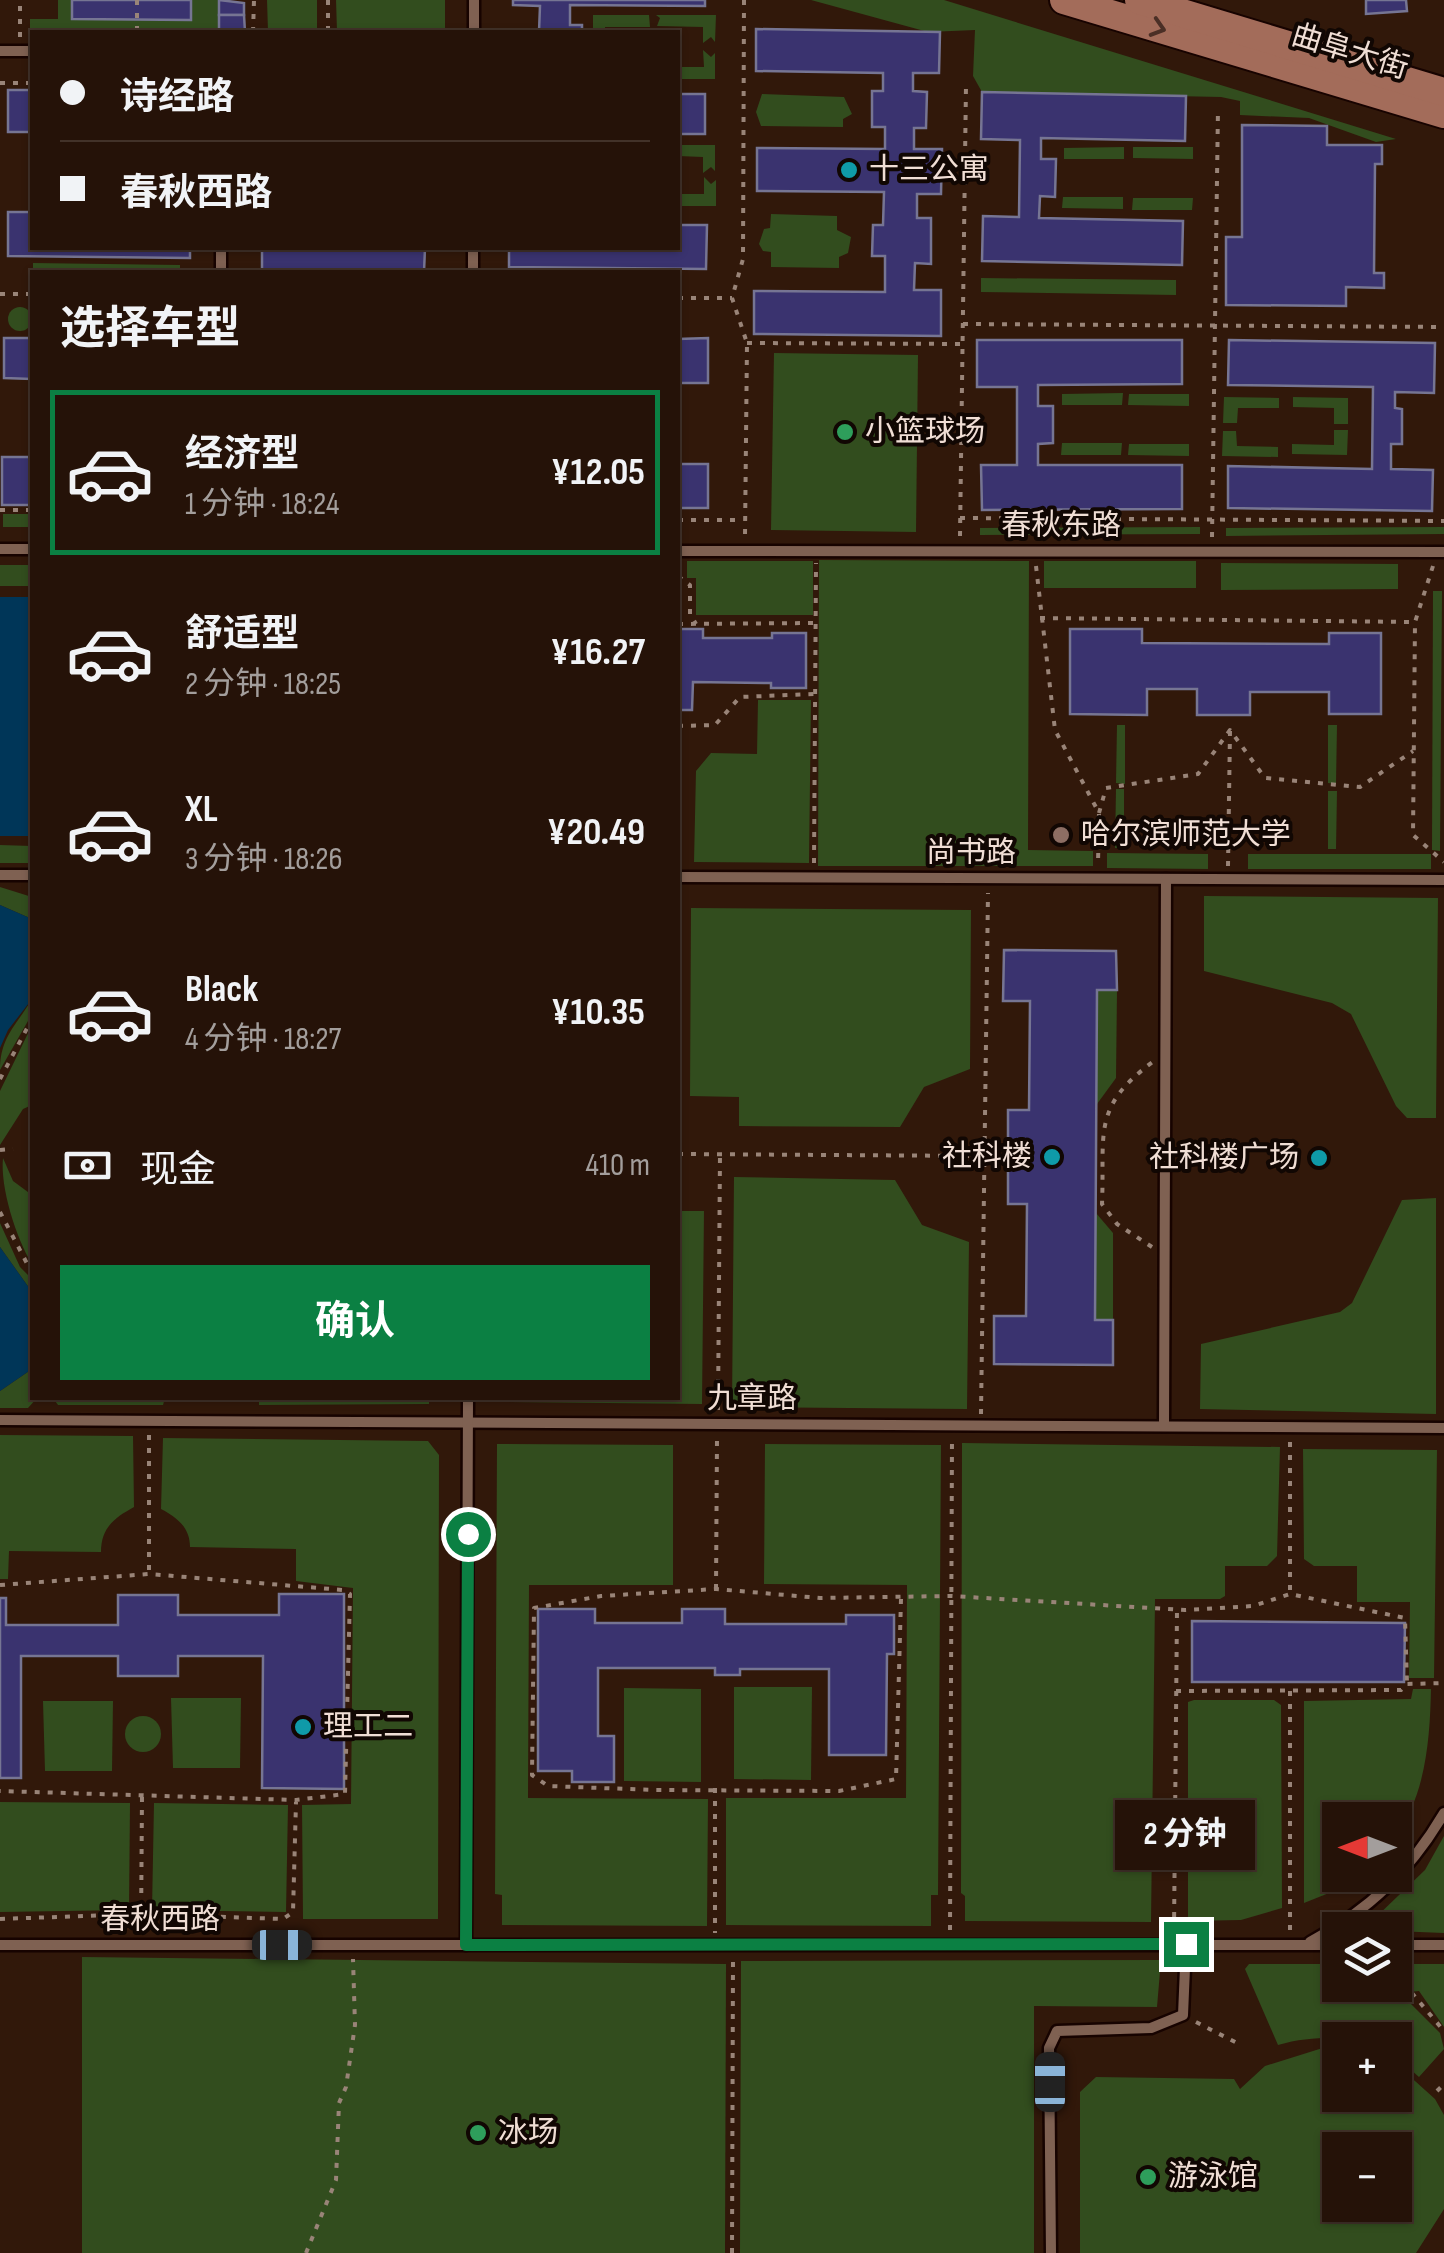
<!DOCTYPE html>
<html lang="zh">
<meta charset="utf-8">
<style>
:root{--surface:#251208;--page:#2d1b12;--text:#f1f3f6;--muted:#a39e9c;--line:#423229;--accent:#0b8043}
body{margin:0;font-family:"Sofia Sans Condensed","Noto Sans SC",sans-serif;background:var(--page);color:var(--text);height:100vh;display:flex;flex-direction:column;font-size:38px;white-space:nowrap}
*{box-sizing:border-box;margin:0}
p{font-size:32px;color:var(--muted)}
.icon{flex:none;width:55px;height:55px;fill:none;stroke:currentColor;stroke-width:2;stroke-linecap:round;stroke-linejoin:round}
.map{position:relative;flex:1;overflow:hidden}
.details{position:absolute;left:30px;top:270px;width:650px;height:1130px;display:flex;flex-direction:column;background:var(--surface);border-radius:0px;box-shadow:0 2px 8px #0004,0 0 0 2px var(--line)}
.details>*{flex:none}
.guide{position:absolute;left:30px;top:30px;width:650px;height:220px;border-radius:0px;box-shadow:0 2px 8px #0004,0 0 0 2px var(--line);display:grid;align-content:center;height:220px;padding:0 30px;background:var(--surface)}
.needle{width:65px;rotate:270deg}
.tools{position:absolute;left:1322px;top:1802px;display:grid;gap:20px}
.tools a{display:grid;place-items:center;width:90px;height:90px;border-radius:0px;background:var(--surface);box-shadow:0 2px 8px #0004,0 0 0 2px var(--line);font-size:50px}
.end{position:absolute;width:45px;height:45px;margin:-22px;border:12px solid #0b8043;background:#fff;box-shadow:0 0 0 5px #fff}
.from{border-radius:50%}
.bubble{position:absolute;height:70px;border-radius:0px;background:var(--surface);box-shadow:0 2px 8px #0004,0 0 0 2px var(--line);font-size:32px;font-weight:700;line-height:70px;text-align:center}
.car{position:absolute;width:30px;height:60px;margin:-30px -15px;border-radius:12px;box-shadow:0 0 8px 2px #0007;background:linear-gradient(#222 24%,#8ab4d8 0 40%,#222 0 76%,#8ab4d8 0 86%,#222 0)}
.guide b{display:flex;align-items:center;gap:35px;height:95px;font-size:38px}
.guide b+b{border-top:2px solid var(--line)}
.guide i{width:25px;height:25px;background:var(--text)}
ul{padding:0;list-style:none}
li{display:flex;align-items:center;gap:30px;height:165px;margin:0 20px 15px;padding:0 10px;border:5px solid transparent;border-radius:0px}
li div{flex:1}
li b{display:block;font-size:38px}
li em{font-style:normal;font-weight:700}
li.selected{border-color:var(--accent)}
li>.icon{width:90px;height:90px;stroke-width:1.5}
h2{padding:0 30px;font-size:45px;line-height:120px}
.pay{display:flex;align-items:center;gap:25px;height:110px;padding:0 30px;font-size:38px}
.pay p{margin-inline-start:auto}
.action{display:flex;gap:20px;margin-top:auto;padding:20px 30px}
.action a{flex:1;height:115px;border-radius:0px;background:var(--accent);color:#fff;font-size:40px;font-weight:700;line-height:115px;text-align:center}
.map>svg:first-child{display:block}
.green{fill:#324d1e;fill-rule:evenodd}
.water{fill:#003658}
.building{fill:#3a336f;stroke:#767593;stroke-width:2.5}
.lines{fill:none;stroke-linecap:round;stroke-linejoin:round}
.lane-casing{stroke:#170300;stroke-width:15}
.secondary-casing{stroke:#170300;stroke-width:32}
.path{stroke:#998478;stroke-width:4;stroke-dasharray:5 8;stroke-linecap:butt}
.lane{stroke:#7f6152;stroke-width:10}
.secondary{stroke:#a36c5a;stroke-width:28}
.oneway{stroke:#4b2f26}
.route{stroke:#0b8043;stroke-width:12}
.culture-dot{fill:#0f9aa8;stroke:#110703;stroke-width:4}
.leisure-dot{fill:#2e9e5b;stroke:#110703;stroke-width:4}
.education-dot{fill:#8d6e63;stroke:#110703;stroke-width:4}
.labels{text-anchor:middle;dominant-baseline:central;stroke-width:8;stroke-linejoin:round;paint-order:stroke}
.street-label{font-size:30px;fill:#f0ded5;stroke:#110703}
.poi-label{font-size:30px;fill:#f0ded5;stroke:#110703;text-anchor:start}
</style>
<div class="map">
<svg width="1444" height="2253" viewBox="0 0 1444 2253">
<rect width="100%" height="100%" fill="#31180a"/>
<g class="green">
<polygon points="58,0 219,0 219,31 30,31 30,19 58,19"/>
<polygon points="267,0 317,0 317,32 268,32"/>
<polygon points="336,0 445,0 445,32 337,32"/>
<polygon points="811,0 944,0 1396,139 1376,142 1309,118 1240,115 1240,101 1221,97 982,92 973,76 975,30 928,32"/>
<polygon points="593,15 649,15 650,27 605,27 605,32 593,32"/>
<polygon points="656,15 716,15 715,42 711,37 703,43 703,27 657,26 660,18"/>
<polygon points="703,50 711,57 715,53 715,79 678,79 678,67 704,67"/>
<polygon points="762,94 844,97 852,114 843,119 843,127 761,126 756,112"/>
<polygon points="678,145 715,145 715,171 711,167 703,173 703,157 678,156"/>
<polygon points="1124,147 1124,159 1064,159 1064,148"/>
<polygon points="1133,147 1193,147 1193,159 1133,158"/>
<polygon points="704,177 711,184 716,180 716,206 678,206 678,194 704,194"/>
<polygon points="1063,197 1123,197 1123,209 1062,208"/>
<polygon points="1133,198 1193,198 1192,210 1132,210"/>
<polygon points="771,214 837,216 837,230 851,237 848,253 839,257 839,268 771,267 771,252 763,251 759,244 764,229 770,228"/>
<polygon points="33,263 180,265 180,272 33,272"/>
<polygon points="981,278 1176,280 1176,295 981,292"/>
<circle cx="20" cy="319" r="12"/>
<polygon points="774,353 918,355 916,532 771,530"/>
<polygon points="1123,393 1122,405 1062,405 1062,394"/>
<polygon points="1129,394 1189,394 1189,406 1128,405"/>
<polygon points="1224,397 1279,398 1279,408 1238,408 1237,423 1223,423"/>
<polygon points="1293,397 1348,398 1348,424 1334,424 1334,408 1293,407"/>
<polygon points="1334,430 1348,430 1347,455 1292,454 1292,444 1334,445"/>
<polygon points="1223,431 1236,431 1237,446 1278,447 1278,457 1222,456"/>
<polygon points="1062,443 1122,443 1121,455 1061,455"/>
<polygon points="1129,444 1189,444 1189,456 1128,455"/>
<rect x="3" y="514" width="29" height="13"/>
<polygon points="1200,527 1200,534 980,535 980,528"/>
<polygon points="1444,527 1444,534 1226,536 1226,528"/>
<polygon points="819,560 1029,561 1028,850 1093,851 1093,866 818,866"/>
<polygon points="687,561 813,561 813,615 696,615 696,578 687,578"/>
<rect x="1044" y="561" width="152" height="27"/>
<polygon points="1221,563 1398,564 1398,589 1221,590"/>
<rect x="0" y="565" width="32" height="21"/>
<polygon points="1433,591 1442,591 1440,851 1432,850"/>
<polygon points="758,700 811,700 809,863 694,862 696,771 711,753 757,754"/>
<polygon points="1117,725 1125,725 1125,784 1116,783"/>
<polygon points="1328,725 1337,725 1336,784 1328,783"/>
<polygon points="1116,789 1124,789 1124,848 1115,848"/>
<polygon points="1328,791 1337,791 1336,849 1328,849"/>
<polygon points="0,845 32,846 32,863 0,863"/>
<polygon points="1107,853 1208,854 1208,869 1107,868"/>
<rect x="1248" y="854" width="183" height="15"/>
<polygon points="0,887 32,897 32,919 0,905"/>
<polygon points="1204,896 1438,898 1436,1118 1407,1118 1396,1106 1351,1014 1332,1003 1204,971"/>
<polygon points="691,908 971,910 970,1069 924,1087 900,1127 739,1126 739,1097 690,1096"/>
<polygon points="1097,990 1117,990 1116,1078 1097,1104"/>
<path d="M32,999V1014L0,1070C0,1037 16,1026 32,999Z"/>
<polygon points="32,1025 32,1105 23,1109 0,1145 0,1091"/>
<path d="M3,1158L13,1181L32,1195V1264C16,1238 0,1187 3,1158Z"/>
<polygon points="734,1177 895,1180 922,1225 969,1242 967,1409 732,1407"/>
<polygon points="1436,1198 1436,1414 1200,1409 1201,1344 1340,1312 1352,1303 1402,1200"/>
<polygon points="678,1211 704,1211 702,1404 500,1402 500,1398 678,1398"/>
<polygon points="1096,1213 1113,1233 1113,1320 1095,1320"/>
<polygon points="0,1223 20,1267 32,1279 32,1292 0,1247"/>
<polygon points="32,1369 32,1398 37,1398 28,1408 0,1408 0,1391"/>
<polygon points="53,1398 165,1398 163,1405 58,1405"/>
<polygon points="259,1398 429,1398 429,1404 259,1405"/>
<path d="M0,1435L133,1436L134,1507C114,1518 101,1528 101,1552L9,1551L8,1579H0Z"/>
<path d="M163,1438L428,1441L439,1455L438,1919H303L302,1805L351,1804L353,1588L296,1581V1549L190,1547C190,1528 178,1518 161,1509Z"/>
<polygon points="962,1443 1280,1447 1277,1556 1267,1566 1225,1566 1225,1596 1220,1599 1155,1599 1151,1922 965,1921 965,1896 961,1893"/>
<polygon points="497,1444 673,1445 673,1585 529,1585 528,1798 708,1799 707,1926 502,1925 502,1895 495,1894"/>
<polygon points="765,1444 941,1445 938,1895 931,1895 931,1926 726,1925 726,1798 906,1798 907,1585 764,1584"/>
<polygon points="1303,1449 1437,1450 1434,1678 1409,1678 1410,1602 1357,1602 1357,1566 1314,1566 1304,1559"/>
<polygon points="734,1687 812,1687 811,1780 734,1779"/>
<polygon points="624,1688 701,1689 701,1782 624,1781"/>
<path d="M1413,1689H1431C1430,1738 1426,1796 1395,1836V1820H1340V1875H1356L1339,1889L1304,1903V1701L1411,1699Z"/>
<polygon points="171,1698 241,1698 240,1768 173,1768"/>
<polygon points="1194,1700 1274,1700 1281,1705 1282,1908 1241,1920 1188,1921 1188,1702"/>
<polygon points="43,1701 113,1701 112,1771 45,1771"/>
<circle cx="143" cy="1734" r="18"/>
<polygon points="0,1802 130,1803 129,1910 0,1912"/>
<polygon points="154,1803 288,1805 286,1912 152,1910"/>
<polygon points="1444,1836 1444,1933 1369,1930 1372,1921 1425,1870"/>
<polygon points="82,1957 726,1964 725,2253 82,2253"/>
<polygon points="1161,1960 1157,2007 1034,2006 1034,2253 740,2253 741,1961"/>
<path d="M1249,1964H1340V1985H1395V1964H1444V2027L1419,1991L1400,1993L1440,2033L1444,2049L1419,2077L1395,2056V2040C1354,2040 1318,2033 1278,2045L1245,1969Z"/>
<path d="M1329,2046L1340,2047V2095H1395V2063L1435,2099L1444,2115V2209L1416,2253H1080V2092L1096,2077L1234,2079L1240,2089L1265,2066ZM1395,2150V2205H1340V2150Z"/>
</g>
<g class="water">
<rect x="0" y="597" width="32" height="239"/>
<polygon points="0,905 32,919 32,999 8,1030 0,1048"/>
<polygon points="0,1247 32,1292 32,1369 0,1391"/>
</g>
<g class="building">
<polygon points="72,0 191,0 191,20 72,19"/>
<polygon points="219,0 244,3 244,15 219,15"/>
<polygon points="513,0 705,0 705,6 570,5 570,25 582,25 582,32 539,32 540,6 513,5"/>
<polygon points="1366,0 1406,0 1407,11 1366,14"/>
<polygon points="219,15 244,15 245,32 219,31"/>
<polygon points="756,29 940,32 939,73 913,73 913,91 927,92 926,128 914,128 914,149 942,149 941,194 917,194 917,218 931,218 931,264 915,263 914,290 941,290 941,336 754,334 754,291 885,292 885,256 872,256 873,225 883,225 884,192 757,191 757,148 885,149 885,127 872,127 872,91 883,91 883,73 756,71"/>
<rect x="8" y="90" width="24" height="42"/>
<polygon points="982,92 1186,96 1185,141 1041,138 1041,159 1056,159 1055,197 1040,196 1039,218 1183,221 1182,265 982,261 983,216 1019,217 1020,140 981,139"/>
<rect x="678" y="94" width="27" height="40"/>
<polygon points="1242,125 1327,126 1327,145 1382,145 1382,164 1375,164 1374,273 1384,273 1384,288 1346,287 1346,306 1226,305 1226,237 1242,237"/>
<polygon points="8,212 32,212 32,248 190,248 190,258 8,256"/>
<polygon points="678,225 707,225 706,269 509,267 509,248 678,248"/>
<polygon points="262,248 425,248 424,272 262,272"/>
<polygon points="4,338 32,338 32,379 4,378"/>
<polygon points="708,338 708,383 678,383 678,339"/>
<polygon points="977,340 1182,340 1182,384 1038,385 1038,406 1053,406 1053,443 1038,444 1038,465 1182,465 1182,509 982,510 981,465 1017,465 1017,387 977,387"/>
<polygon points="1229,340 1435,343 1434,393 1395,392 1395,408 1402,409 1402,444 1391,444 1391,469 1433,470 1432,511 1228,508 1228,466 1372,469 1373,387 1228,385"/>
<rect x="2" y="457" width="30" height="48"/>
<rect x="678" y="464" width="30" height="44"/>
<polygon points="678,629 703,629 703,638 772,638 772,633 806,633 806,688 771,688 771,683 693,682 692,710 678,710"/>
<polygon points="1070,629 1142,629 1142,643 1329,644 1329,633 1381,633 1381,714 1329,714 1329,692 1250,692 1250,715 1197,715 1197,689 1147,689 1147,715 1070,714"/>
<polygon points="1004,950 1116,951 1117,990 1097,990 1095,1320 1113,1320 1113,1365 994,1364 994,1316 1026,1316 1027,1204 1008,1204 1008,1110 1029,1110 1030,1001 1003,1001"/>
<polygon points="279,1594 344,1594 344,1789 262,1788 263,1656 178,1656 178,1676 118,1676 118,1656 21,1656 21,1778 0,1778 0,1598 6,1598 6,1625 118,1625 118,1595 178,1595 178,1615 279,1615"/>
<polygon points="538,1609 595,1609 595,1623 682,1623 682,1609 725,1609 725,1624 846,1624 846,1615 894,1615 894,1654 887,1654 886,1755 829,1755 829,1669 740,1669 740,1675 715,1675 715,1668 598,1668 598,1736 614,1736 614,1782 572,1782 572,1771 538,1771"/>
<polygon points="1192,1621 1405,1623 1404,1682 1192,1682"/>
</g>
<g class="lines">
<g class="lane-casing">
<g id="lane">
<polyline points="474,32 474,0"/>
<polyline points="0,51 32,51"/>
<polyline points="221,272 221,248"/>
<polyline points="473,272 473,248"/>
<polyline points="0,549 32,549"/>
<polyline points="678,551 1444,552"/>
<polyline points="0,875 32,875"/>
<polyline points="678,877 1444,880"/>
<polyline points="0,1420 1444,1428"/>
<polyline points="1164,1426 1166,879"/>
<path d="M1310,1942C1369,1910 1410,1871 1444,1813"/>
<polyline points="0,1945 1340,1945"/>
<polyline points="466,1945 468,1398"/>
<polyline points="1395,1945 1444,1945"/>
<polyline points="1051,2253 1049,2048 1057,2031 1151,2028 1183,2015 1186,1944"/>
</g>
</g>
<g class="secondary-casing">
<g id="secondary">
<polyline points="1064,0 1444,114"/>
<polyline points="1139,0 1444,92"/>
</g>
</g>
<g class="path">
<polyline points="137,0 137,32"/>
<polyline points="328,0 328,32"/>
<polyline points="744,0 743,259 732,298 747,343 745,536"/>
<polyline points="253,32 254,0"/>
<polyline points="20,37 20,0"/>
<polyline points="0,83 32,83"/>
<polyline points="0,294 32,294"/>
<polyline points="678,298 732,298"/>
<polyline points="963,324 1444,327"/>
<polyline points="747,343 962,344"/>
<polyline points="0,510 32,510"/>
<polyline points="960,518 1444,521"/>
<polyline points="678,520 743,520"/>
<polyline points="960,536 966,85"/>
<polyline points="1212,537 1218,108"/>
<polyline points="1036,566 1055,730 1099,813 1098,864"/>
<polyline points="1433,566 1415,622 1413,835 1444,862"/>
<polyline points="678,576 690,585 690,614 696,624"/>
<polyline points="1040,618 1415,622"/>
<polyline points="678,624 813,623"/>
<polyline points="678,726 715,725 740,697 815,694"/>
<polyline points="1099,813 1106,788 1198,774 1230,730 1265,778 1360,787 1413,751"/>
<polyline points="679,862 680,726"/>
<polyline points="814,863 816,563"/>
<polyline points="1228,866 1230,731"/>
<polyline points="678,1022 679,891"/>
<polyline points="0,1079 32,1019"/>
<polyline points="0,1150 13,1149"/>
<polyline points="678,1154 985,1156"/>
<polyline points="0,1212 32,1273"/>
<path d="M1152,1247L1117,1224L1102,1204C1105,1133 1091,1107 1154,1061"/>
<polyline points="718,1410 720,1155"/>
<polyline points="981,1414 988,893"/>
<polyline points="149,1435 149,1574"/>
<polyline points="1290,1442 1290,1592"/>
<polyline points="0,1585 149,1574 343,1590 350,1594 345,1794 296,1800 0,1791"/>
<polyline points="716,1589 717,1439"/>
<polyline points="901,1599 896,1779 839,1791 654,1790 548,1786 532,1775 534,1608 601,1596 716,1589 820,1598 951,1596 1185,1610 1253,1606 1290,1594 1405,1618 1407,1684"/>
<polyline points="1176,1691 1401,1690 1407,1684 1444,1683"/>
<polyline points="1290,1691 1290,1931"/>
<polyline points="715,1788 715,1933"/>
<polyline points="0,1919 141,1914 283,1919 293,1912 296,1802"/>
<polyline points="950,1930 952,1439"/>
<polyline points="1174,1930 1177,1610"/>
<polyline points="141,1932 142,1796"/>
<polyline points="1395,1973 1444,2031"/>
<polyline points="1196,2022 1237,2043"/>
<polyline points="1437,2091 1444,2084"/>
<polyline points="306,2253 336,2180 339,2103 346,2087 355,2025 353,1959"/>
<polyline points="732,2253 733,1959"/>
</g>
<use href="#lane" class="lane"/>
<use href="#secondary" class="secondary"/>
</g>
<defs><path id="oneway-chevron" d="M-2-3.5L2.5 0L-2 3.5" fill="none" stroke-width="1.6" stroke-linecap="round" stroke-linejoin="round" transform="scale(2.5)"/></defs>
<use class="oneway" href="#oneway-chevron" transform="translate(1158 28) rotate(17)"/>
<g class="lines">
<polyline class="route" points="468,1534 466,1945 1186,1944"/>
</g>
<g class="culture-dot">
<circle cx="849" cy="170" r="10"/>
<circle cx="1052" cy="1157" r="10"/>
<circle cx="1319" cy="1158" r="10"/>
<circle cx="303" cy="1727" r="10"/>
</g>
<g class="leisure-dot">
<circle cx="845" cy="432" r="10"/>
<circle cx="478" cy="2133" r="10"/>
<circle cx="1148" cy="2177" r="10"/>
</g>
<circle class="education-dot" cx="1061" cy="835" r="10"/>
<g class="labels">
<g class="street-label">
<text transform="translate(1350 52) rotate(17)">曲阜大街</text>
<text x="1061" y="526">春秋东路</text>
<text x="971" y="853">尚书路</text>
<text x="752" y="1399">九章路</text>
<text x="160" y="1920">春秋西路</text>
</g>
<g class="poi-label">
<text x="869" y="170">十三公寓</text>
<text x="865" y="432">小篮球场</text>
<text x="1081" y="835">哈尔滨师范大学</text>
<text x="1032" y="1157" text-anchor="end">社科楼</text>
<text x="1299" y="1158" text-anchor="end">社科楼广场</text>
<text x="323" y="1727">理工二</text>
<text x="498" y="2133">冰场</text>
<text x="1168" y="2177">游泳馆</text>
</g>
</g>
</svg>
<div class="tools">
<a><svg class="needle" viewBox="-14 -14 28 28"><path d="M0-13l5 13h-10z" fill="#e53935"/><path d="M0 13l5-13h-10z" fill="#a39e9c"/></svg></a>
<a><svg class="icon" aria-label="layers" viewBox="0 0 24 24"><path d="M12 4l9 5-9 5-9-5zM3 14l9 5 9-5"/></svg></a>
<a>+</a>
<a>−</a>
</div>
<i class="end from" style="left:468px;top:1534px"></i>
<i class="end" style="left:1186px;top:1944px"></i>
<div class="bubble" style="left:1115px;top:1800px;width:140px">2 分钟</div>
<i class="car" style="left:282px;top:1945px;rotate:90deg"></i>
<i class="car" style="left:1050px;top:2082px;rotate:0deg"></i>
<div class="guide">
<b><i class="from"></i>诗经路</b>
<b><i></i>春秋西路</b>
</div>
<section class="details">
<h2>选择车型</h2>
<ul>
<li class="selected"><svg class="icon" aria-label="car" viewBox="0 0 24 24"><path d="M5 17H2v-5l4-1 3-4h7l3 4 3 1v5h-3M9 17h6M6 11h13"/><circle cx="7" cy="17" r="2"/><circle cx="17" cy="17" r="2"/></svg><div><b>经济型</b><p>1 分钟 · 18:24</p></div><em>¥12.05</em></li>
<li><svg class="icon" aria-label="car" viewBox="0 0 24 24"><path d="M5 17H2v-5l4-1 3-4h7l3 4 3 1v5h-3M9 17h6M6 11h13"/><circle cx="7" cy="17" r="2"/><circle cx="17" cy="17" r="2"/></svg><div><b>舒适型</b><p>2 分钟 · 18:25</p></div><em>¥16.27</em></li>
<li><svg class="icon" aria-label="car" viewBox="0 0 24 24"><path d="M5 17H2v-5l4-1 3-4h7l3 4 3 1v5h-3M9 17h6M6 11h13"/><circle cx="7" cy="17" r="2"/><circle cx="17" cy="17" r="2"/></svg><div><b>XL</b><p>3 分钟 · 18:26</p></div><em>¥20.49</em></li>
<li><svg class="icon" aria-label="car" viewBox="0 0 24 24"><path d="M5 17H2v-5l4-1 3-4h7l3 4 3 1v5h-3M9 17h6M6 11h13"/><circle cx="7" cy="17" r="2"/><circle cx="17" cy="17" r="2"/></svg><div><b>Black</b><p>4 分钟 · 18:27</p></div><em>¥10.35</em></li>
</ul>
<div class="pay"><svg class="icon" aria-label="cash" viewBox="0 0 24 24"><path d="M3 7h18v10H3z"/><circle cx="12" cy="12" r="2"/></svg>现金<p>410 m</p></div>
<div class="action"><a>确认</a></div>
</section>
</div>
